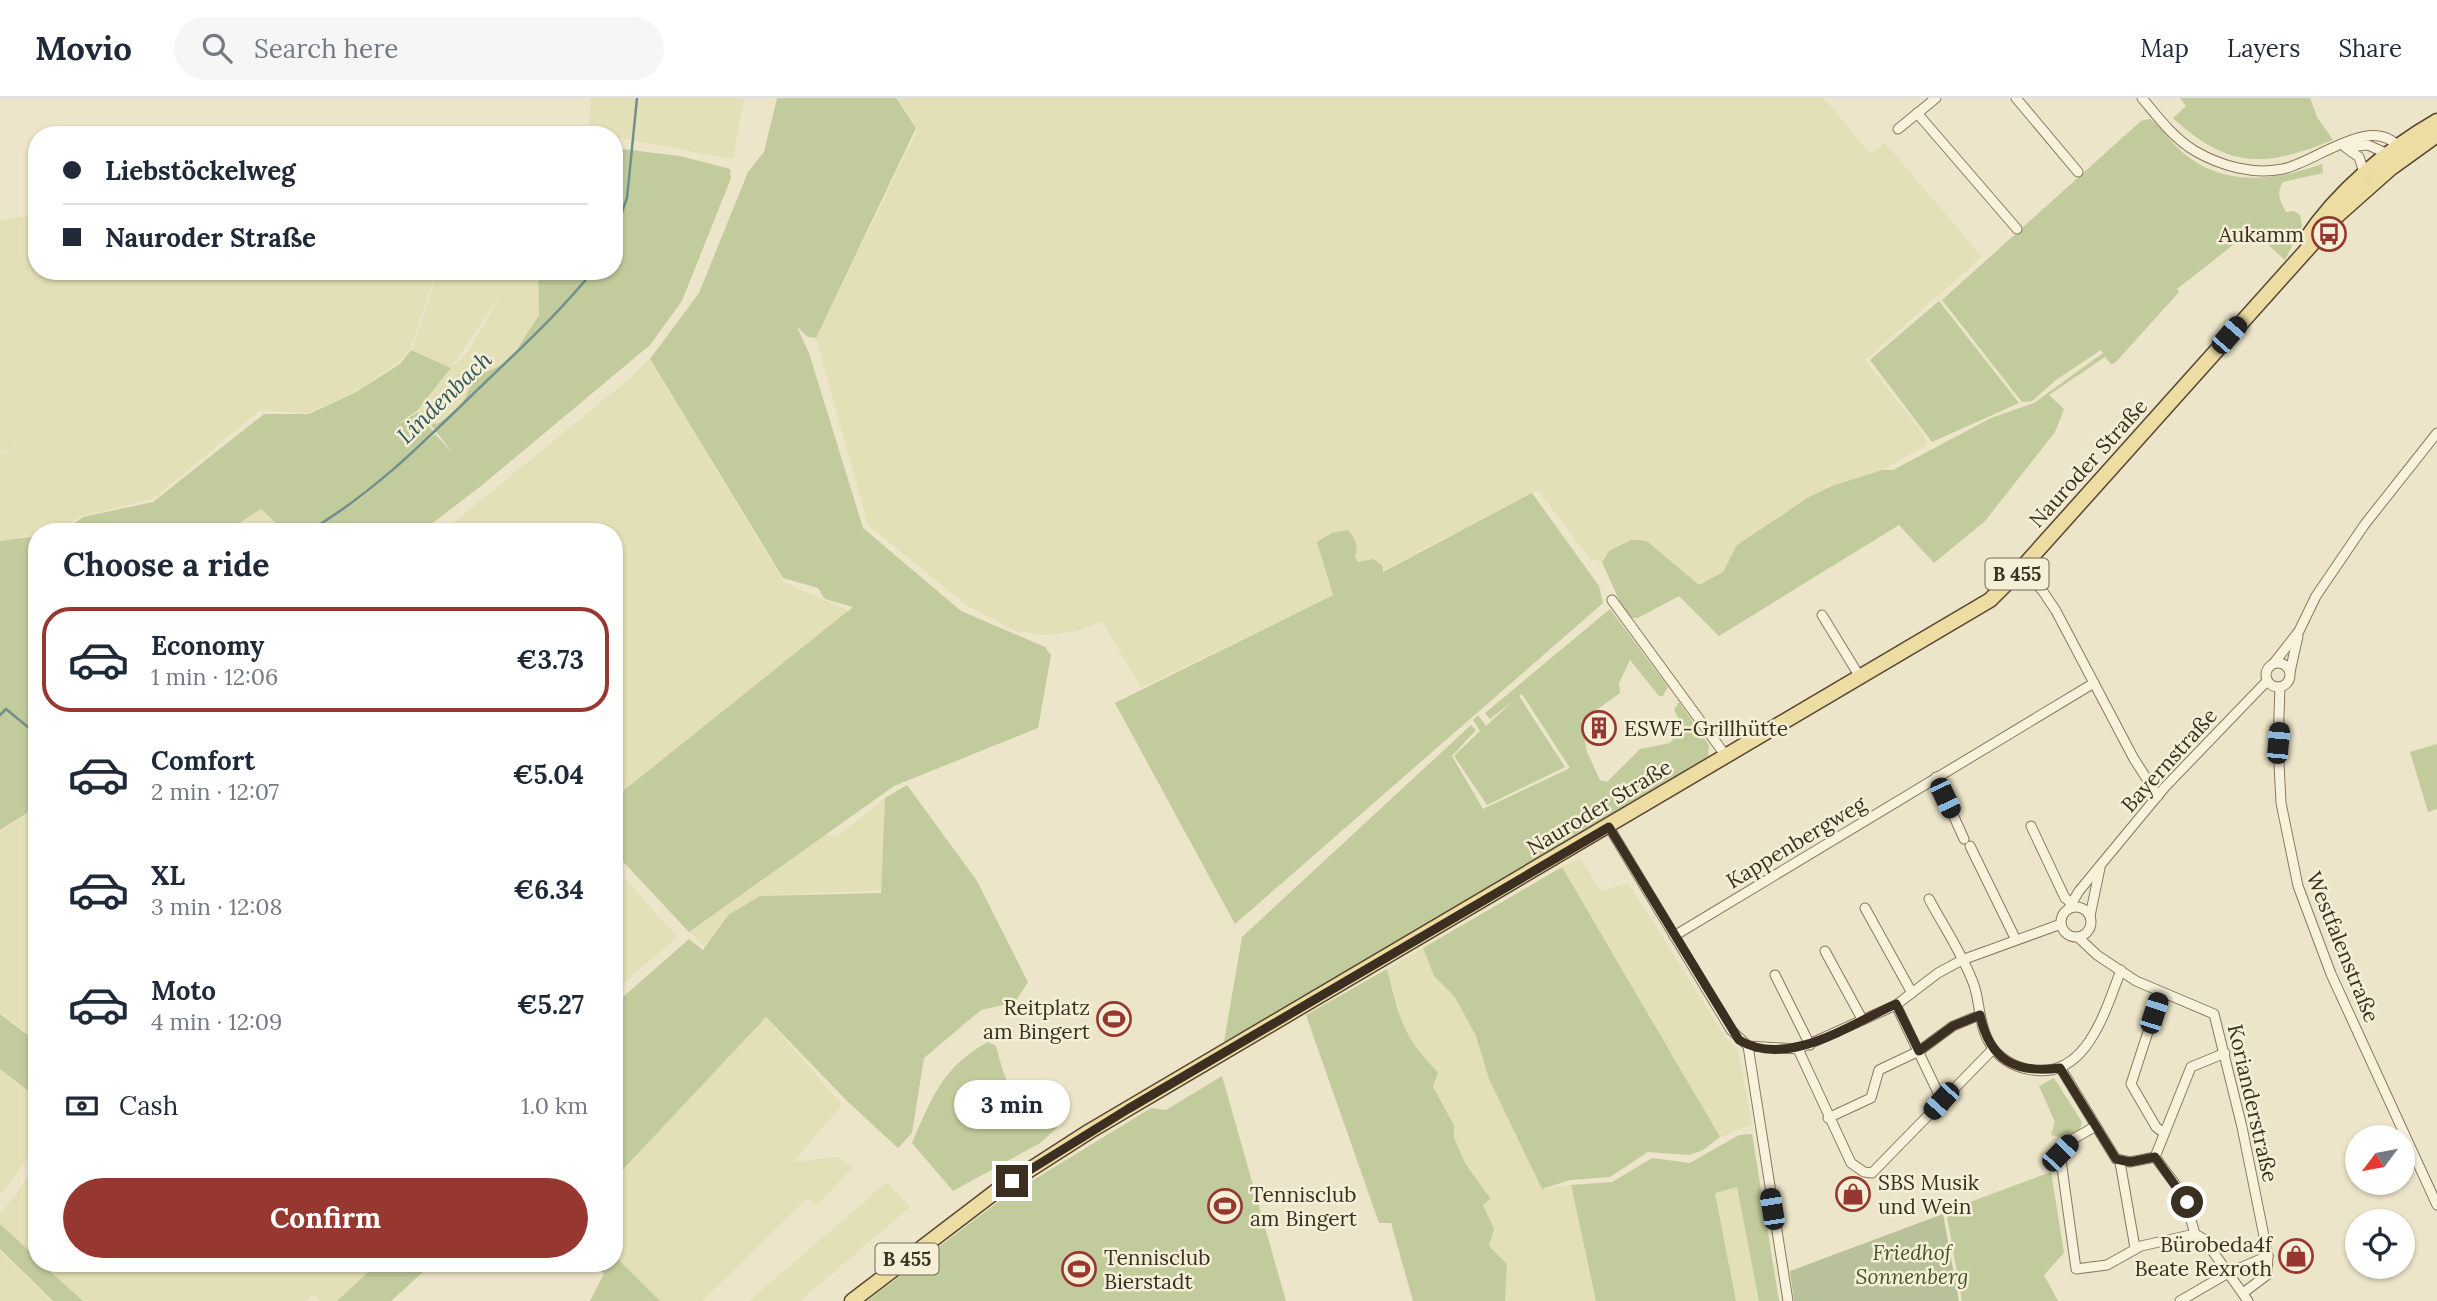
<!DOCTYPE html>
<meta charset="utf-8">
<style>
:root{--surface:#fff;--page:#f6f6f7;--text:#1f2937;--muted:#747a83;--line:#e0e1e3;--accent:#963830}
body{margin:0;font-family:Lora,serif;background:var(--page);color:var(--text);height:100vh;display:flex;flex-direction:column;font-size:26px;white-space:nowrap}
*{box-sizing:border-box;margin:0}
p{font-size:23px;color:var(--muted)}
.icon{flex:none;width:38px;height:38px;fill:none;stroke:currentColor;stroke-width:2;stroke-linecap:round;stroke-linejoin:round}
.map{position:relative;flex:1;overflow:hidden}
.side{position:absolute;left:28px;top:425px;width:595px;height:749px;display:flex;flex-direction:column;background:var(--surface);border-radius:28px;box-shadow:0 2px 5px #0004}
.side>*{flex:none}
.hud{position:absolute;left:28px;top:28px;width:595px;height:154px;border-radius:28px;box-shadow:0 2px 5px #0004;display:grid;align-content:center;height:154px;padding:0 35px;background:var(--surface)}
.needle{width:46px;rotate:238deg}
.fabs{position:absolute;left:2345px;top:1027px;display:grid;gap:14px}
.fabs a{display:grid;place-items:center;width:70px;height:70px;border-radius:50%;background:var(--surface);box-shadow:0 2px 5px #0004;font-size:35px}
.end{position:absolute;width:32px;height:32px;margin:-16px;border:9px solid #3a2f21;background:#fff;box-shadow:0 0 0 4px #fff}
.from{border-radius:50%}
.bubble{position:absolute;height:49px;border-radius:24px;background:var(--surface);box-shadow:0 2px 5px #0004;font-size:23px;font-weight:700;line-height:49px;text-align:center}
.car{position:absolute;width:21px;height:42px;margin:-21px -10px;border-radius:9px;box-shadow:0 0 5px 2px #0007;background:linear-gradient(#222 24%,#8ab4d8 0 40%,#222 0 76%,#8ab4d8 0 86%,#222 0)}
.hud b{display:flex;align-items:center;gap:24px;height:66px;font-size:26px}
.hud b+b{border-top:2px solid var(--line)}
.hud i{width:18px;height:18px;background:var(--text)}
ul{padding:0;list-style:none}
li{display:flex;align-items:center;gap:21px;height:105px;margin:0 14px 10px;padding:0 21px;border:4px solid transparent;border-radius:28px}
li div{flex:1}
li b{display:block;font-size:26px}
li em{font-style:normal;font-weight:700}
li.active{border-color:var(--accent)}
li>.icon{width:63px;height:63px;stroke-width:1.5}
h2{padding:0 35px;font-size:32px;line-height:84px}
.pay{display:flex;align-items:center;gap:18px;height:77px;padding:0 35px;font-size:26px}
.pay p{margin-inline-start:auto}
.primary-button{display:flex;gap:14px;margin-top:auto;padding:14px 35px}
.primary-button a{flex:1;height:80px;border-radius:42px;background:var(--accent);color:#fff;font-size:28px;font-weight:700;line-height:80px;text-align:center}
header{display:flex;align-items:center;gap:42px;box-sizing:border-box;height:98px;padding:0 35px;background:var(--surface);border-bottom:2px solid var(--line)}
header strong{font-size:33px}
nav{display:flex;gap:38px;margin-inline-start:auto;font-size:24px}
.search{width:490px;height:63px;background:var(--page);display:flex;align-items:center;gap:18px;box-sizing:border-box;padding:0 24px;border-radius:38px;color:var(--muted);font-size:26px}
.map>svg:first-child{display:block}
.farmland{fill:#e3dfb6;fill-rule:evenodd}
.green{fill:#c2cb9c}
.cemetery{fill:#b9c19b}
.lines{fill:none;stroke-linecap:round;stroke-linejoin:round}
.stream{stroke:#70908b;stroke-width:2.5}
.minor-casing{stroke:#89785e;stroke-width:11}
.primary-casing{stroke:#574632;stroke-width:17}
.minor{stroke:#f8f2dc;stroke-width:9}
.primary{stroke:#eedda3;stroke-width:14}
.route{stroke:#3a2f21;stroke-width:9}
.labels{text-anchor:middle;dominant-baseline:central;stroke-width:5;stroke-linejoin:round;paint-order:stroke}
.shield{fill:#f5efd8;stroke:#726958;stroke-width:2}
.shield-label{font-size:19px;font-weight:bold;fill:#3a2f21}
.poi-label{font-size:21px;fill:#3a2f21;stroke:#f5efd8;text-anchor:start}
.street-label{font-size:21px;fill:#3a2f21;stroke:#f5efd8}
.park-label{font-size:21px;font-style:italic;fill:#465628;stroke:#f5efd8}
.water-label{font-size:23px;font-style:italic;fill:#315859;stroke:#f5efd8}
</style>
<header>
<strong>Movio</strong>
<div class="search"><svg class="icon" aria-label="search" viewBox="0 0 24 24"><circle cx="10" cy="10" r="6"/><path d="M15 15l6 6"/></svg>Search here</div>
<nav><a>Map</a><a>Layers</a><a>Share</a></nav>
</header>
<div class="map">
<svg width="2437" height="1203" viewBox="0 0 2437 1203">
<rect width="100%" height="100%" fill="#ede5c9"/>
<g class="farmland">
<polygon points="590,0 744,0 733,61 589,34"/>
<polygon points="896,0 1824,0 1870,56 1885,45 1982,159 1865,262 1921,333 1927,344 1925,348 1882,372 1832,388 1784,415 1737,447 1723,474 1699,487 1648,444 1604,457 1602,464 1590,461 1538,392 1384,472 1383,468 1359,464 1355,459 1333,497 1141,590 1102,523 1077,533 1044,537 1016,533 966,507 868,427 816,240 918,31"/>
<polygon points="37,117 37,173 436,173 411,249 399,264 355,294 308,315 260,312 153,401 79,419 61,432 37,434 37,437 0,443 0,356 24,346 0,354 0,122"/>
<path d="M438,173H537L539,217L516,253L500,267L475,279L461,308L439,325H430L418,313L452,270L412,252ZM510,182L467,255L453,268V267Z"/>
<polygon points="649,261 784,484 849,513 614,699 614,434 442,434 629,281"/>
<polygon points="261,411 284,434 227,434"/>
<polygon points="885,700 881,792 761,798 727,817 704,849 656,797 819,735 837,739"/>
<polygon points="37,710 37,942 0,915 0,734"/>
<polygon points="1580,760 1601,793 1628,785 1726,940 1738,952 1752,1027 1720,1039 1562,769"/>
<polygon points="614,768 677,839 614,893"/>
<polygon points="1423,850 1434,878 1455,899 1476,938 1489,981 1542,1091 1571,1087 1596,1203 1505,1203 1507,1166 1488,1148 1494,1131 1483,1107 1491,1100 1466,1067 1454,1040 1454,1026 1433,989 1438,974 1413,949 1403,929 1387,871"/>
<polygon points="766,919 842,1007 793,1064 839,1059 852,1070 816,1108 808,1099 702,1203 660,1203 614,1157 614,1081"/>
<polygon points="0,972 37,1001 37,1048 0,1097"/>
<polygon points="37,1067 37,1160 0,1126 0,1117"/>
<polygon points="887,1084 910,1109 800,1203 749,1203"/>
<polygon points="1738,1089 1759,1203 1736,1203 1715,1094"/>
<polygon points="0,1153 51,1203 0,1203"/>
<polygon points="43,1166 376,1166 337,1203 321,1203 314,1196 305,1203 83,1203"/>
</g>
<g class="green">
<polygon points="777,0 896,0 916,30 816,240 808,239 797,229 809,255 863,430 961,513 1045,549 1051,557 1038,630 894,688 689,834 614,754 614,700 853,509 825,501 818,490 783,480 650,261 699,195 748,74 764,54"/>
<path d="M2180,0H2310L2317,19L2333,42C2266,69 2229,72 2173,20L2186,8Z"/>
<path d="M2150,21C2162,30 2170,43 2181,53C2223,90 2274,83 2322,66L2323,75L2283,84C2276,95 2280,103 2286,114L2294,113L2300,117L2302,128L2285,162L2252,132L2177,191L2179,194L2115,265L2111,266L2105,259L2049,297L2064,311L2055,334L1985,423L1934,465L1899,427L1719,538L1679,498L1638,520H1631L1624,513L1602,464L1609,453L1631,442H1641L1648,444L1699,487L1723,474L1737,447L1809,399L1832,388L1882,372H1893L1991,320L2034,305L2103,255L2101,252L2056,282L2032,303L2022,304L1942,202L2141,23Z"/>
<polygon points="614,50 680,58 730,71 731,80 682,203 650,247 481,388 421,434 285,434 261,411 226,434 62,434 83,419 153,404 264,316 309,316 356,294 400,266 411,252 451,270 418,312 392,330 418,314 433,333 346,413 435,336 453,355 430,326 439,325 461,308 475,279 501,267 516,253 539,217 538,173 614,173"/>
<polygon points="1939,203 2019,305 1932,344 1870,262"/>
<path d="M1532,395L1599,488L1603,505L1235,826L1115,605L1333,497L1317,444L1332,435L1348,432C1355,440 1359,448 1355,459L1358,464L1373,461L1383,468V474Z"/>
<polygon points="37,438 37,709 0,732 0,443"/>
<polygon points="1610,511 1668,589 1663,598 1659,598 1630,562 1619,585 1620,595 1581,623 1587,654 1600,682 1607,684 1640,651 1670,645 1683,629 1674,612 1679,604 1709,647 1708,659 1615,717 1224,944 1242,839 1471,627 1476,632 1452,658 1483,711 1570,670 1522,596 1519,598 1565,669 1487,707 1454,658 1480,633 1473,622 1478,617 1486,628 1513,603 1490,621 1485,615"/>
<polygon points="2437,646 2437,711 2428,714 2410,654"/>
<polygon points="907,687 977,783 1028,884 1015,904 981,912 924,960 912,1035 898,1050 847,1003 766,919 614,1081 614,907 689,841 703,852 728,817 760,798 881,795 885,700"/>
<polygon points="1562,769 1720,1039 1703,1052 1689,1057 1648,1054 1610,1079 1570,1082 1542,1091 1489,981 1476,938 1455,899 1434,878 1423,850"/>
<path d="M1387,871C1400,920 1401,937 1438,974L1433,989L1454,1027V1040L1466,1067L1491,1101L1483,1107L1494,1131L1489,1148L1507,1166L1505,1203H1413L1391,1125H1379L1306,917Z"/>
<polygon points="0,916 37,944 37,1000 0,971"/>
<path d="M988,944L996,948C1008,994 1012,1002 1057,1020V1030L1040,1045L953,1093L912,1045C931,1001 943,968 988,944Z"/>
<polygon points="1222,978 1286,1203 867,1203 1002,1101 1151,1010 1166,1012"/>
<polygon points="2054,980 2082,1024 2080,1031 2064,1040 2051,1037 2055,1024 2039,988"/>
<polygon points="1752,1036 1779,1203 1759,1203 1737,1089 1715,1095 1736,1203 1596,1203 1571,1087 1612,1084 1652,1060 1690,1065 1739,1037"/>
<polygon points="2051,1074 2064,1155 2044,1177 2058,1203 1962,1203 1946,1113"/>
<polygon points="0,1126 37,1160 37,1166 42,1166 83,1203 53,1203 0,1151"/>
<polygon points="614,1157 660,1203 590,1203 604,1176 593,1166 614,1166"/>
<polygon points="377,1166 432,1166 391,1203 337,1203"/>
</g>
<polygon class="cemetery" points="1943,1116 1959,1203 1794,1203 1790,1173"/>
<g class="lines">
<g class="stream">
<polyline points="614,136 627,100 637,0"/>
<path d="M307,434C368,399 420,348 470,299C512,258 556,219 593,173"/>
<polyline points="0,617 6,611 34,634"/>
</g>
<g class="minor-casing">
<g id="minor">
<polyline points="2016,0 2078,74"/>
<path d="M2142,0C2158,19 2173,40 2195,53C2221,68 2253,77 2283,71C2316,64 2373,15 2399,50"/>
<polyline points="1917,15 2017,131"/>
<polyline points="1898,31 1936,0"/>
<polyline points="2345,49 2359,59 2365,77"/>
<polyline points="2347,49 2368,47 2390,57"/>
<polyline points="2020,472 2042,492 2056,513 2134,661 2158,698"/>
<polyline points="1612,502 1726,658"/>
<polyline points="1822,517 1860,579"/>
<circle cx="2278" cy="577" r="12"/>
<polyline points="2274,565 2299,533 2316,498 2365,426 2437,335"/>
<polyline points="2290,574 2298,538"/>
<polyline points="2280,589 2278,645 2281,705 2298,788 2331,876 2437,1107"/>
<polyline points="1936,679 1964,741"/>
<polyline points="2031,728 2065,800 2072,805"/>
<polyline points="1609,729 1731,932 1748,948 1798,951 1896,907 1938,875 1962,862 2061,826"/>
<polyline points="1970,748 2016,842"/>
<path d="M1929,801C1944,829 1963,857 1974,887C1980,905 1979,927 1989,944C1996,958 2012,968 2027,971C2086,985 2105,913 2121,872"/>
<circle cx="2076" cy="824" r="15"/>
<polyline points="1865,810 1912,895"/>
<polyline points="2069,810 2079,793 2165,689 2267,583"/>
<polyline points="2090,818 2100,770"/>
<polyline points="1674,838 2094,585"/>
<polyline points="2078,839 2097,857 2136,883 2214,916 2242,1029 2268,1158 2267,1177 2243,1195"/>
<polyline points="1825,853 1862,921"/>
<polyline points="1775,877 1810,947"/>
<polyline points="2161,894 2131,986 2156,1029 2164,1035"/>
<polyline points="1896,907 1942,1003"/>
<polyline points="1748,948 1788,1203"/>
<polyline points="1798,951 1851,1065 1864,1074 1872,1075 1993,951"/>
<polyline points="2060,969 2116,1061 2130,1064 2155,1059 2191,969 2225,955"/>
<polyline points="1828,1020 1871,1000 1879,972 1919,953 1953,928 1980,917"/>
<polyline points="2096,1028 2075,1040 2060,1055 2076,1171 2107,1167 2141,1148 2195,1136 2204,1141 2248,1203"/>
<polyline points="2155,1059 2184,1098 2195,1136"/>
<polyline points="2120,1064 2135,1150"/>
<polyline points="2180,1203 2228,1175 2268,1158"/>
</g>
</g>
<g class="primary-casing">
<g id="primary">
<path d="M2306,141C2337,94 2388,51 2437,23"/>
<polyline points="852,1203 995,1094 1090,1033 1990,502 2020,472 2338,117 2391,70 2437,37"/>
</g>
</g>
<use href="#minor" class="minor"/>
<use href="#primary" class="primary"/>
</g>
<g class="lines">
<path class="route" d="M1012,1083L1128,1011L1609,729L1739,942C1787,971 1851,926 1896,906L1919,953L1953,928L1980,917C1990,963 2016,976 2060,970L2116,1061L2130,1064L2155,1059L2187,1104"/>
</g>
<defs>
<g id="bus-ring" transform="scale(1.75)"><circle r="9.5" fill="#f5efd8" stroke="#963830" stroke-width="1.5"/><path d="M-5-6H5V4H4V6H2V4H-2V6H-4V4H-5ZM-3.5-4V0h7V-4ZM-3.5 1.2v1.5H-2V1.2ZM2 1.2v1.5H3.5V1.2Z" fill="#963830"/></g>
<g id="building-ring" transform="scale(1.75)"><circle r="9.5" fill="#f5efd8" stroke="#963830" stroke-width="1.5"/><path d="M-4-6H4V6H1V3H-1V6H-4ZM-2.5-4.3h1.7v1.8h-1.7ZM.8-4.3h1.7v1.8H.8ZM-2.5-1h1.7V.8h-1.7ZM.8-1h1.7V.8H.8Z" fill="#963830"/></g>
<g id="stadium-ring" transform="scale(1.75)"><circle r="9.5" fill="#f5efd8" stroke="#963830" stroke-width="1.5"/><path d="M0-5a6.5 5 0 1 0 0 10a6.5 5 0 1 0 0-10ZM-3.5-1.8h7v3.6h-7Z" fill="#963830"/></g>
<g id="shop-ring" transform="scale(1.75)"><circle r="9.5" fill="#f5efd8" stroke="#963830" stroke-width="1.5"/><path d="M-5-2.5h2.3a2.7 3.5 0 0 1 5.4 0H5L5.5 6h-11ZM-1.5-2.5h3a1.5 2.3 0 0 0-3 0Z" fill="#963830"/></g>
</defs>
<g fill-rule="evenodd">
<use href="#bus-ring" x="2329" y="136"/>
<use href="#building-ring" x="1599" y="630"/>
<use href="#stadium-ring" x="1114" y="921"/>
<use href="#shop-ring" x="1853" y="1096"/>
<use href="#stadium-ring" x="1225" y="1108"/>
<use href="#shop-ring" x="2296" y="1158"/>
<use href="#stadium-ring" x="1079" y="1171"/>
</g>
<g class="labels">
<g class="shield">
<rect x="1985.5" y="460.5" width="63" height="31" rx="5"/>
<rect x="875.5" y="1145.5" width="63" height="31" rx="5"/>
</g>
<g class="shield-label">
<text x="2017" y="476">B 455</text>
<text x="907" y="1161">B 455</text>
</g>
<g class="poi-label">
<text x="2304" y="136" text-anchor="end">Aukamm</text>
<text x="1624" y="630">ESWE-Grillhütte</text>
<text x="1090" y="909" text-anchor="end">Reitplatz<tspan x="1090" dy="24">am Bingert</tspan></text>
<text x="1878" y="1084">SBS Musik<tspan x="1878" dy="24">und Wein</tspan></text>
<text x="1250" y="1096">Tennisclub<tspan x="1250" dy="24">am Bingert</tspan></text>
<text x="2272" y="1146" text-anchor="end">Bürobeda4f<tspan x="2272" dy="24">Beate Rexroth</tspan></text>
<text x="1104" y="1159">Tennisclub<tspan x="1104" dy="24">Bierstadt</tspan></text>
</g>
<g class="street-label">
<text transform="translate(2088 365) rotate(-48)">Nauroder Straße</text>
<text transform="translate(2169 662) rotate(-48)">Bayernstraße</text>
<text transform="translate(1599 709) rotate(-31)">Nauroder Straße</text>
<text transform="translate(1796 744) rotate(-31)">Kappenbergweg</text>
<text transform="translate(2343 849) rotate(68)">Westfalenstraße</text>
<text transform="translate(2253 1005) rotate(77)">Korianderstraße</text>
</g>
<g class="park-label">
<text x="1912" y="1154">Friedhof<tspan x="1912" dy="24">Sonnenberg</tspan></text>
</g>
<g class="water-label">
<text transform="translate(444 299) rotate(-44)">Lindenbach</text>
</g>
</g>
</svg>
<div class="fabs">
<a><svg class="needle" viewBox="-14 -14 28 28"><path d="M0-13l5 13h-10z" fill="#e53935"/><path d="M0 13l5-13h-10z" fill="#747a83"/></svg></a>
<a><svg class="icon" aria-label="locate" viewBox="0 0 24 24"><circle cx="12" cy="12" r="6"/><path d="M12 2v4M12 18v4M2 12h4M18 12h4"/></svg></a>
</div>
<i class="end from" style="left:2187px;top:1104px"></i>
<i class="end" style="left:1012px;top:1083px"></i>
<div class="bubble" style="left:954px;top:982px;width:116px">3 min</div>
<i class="car" style="left:2229px;top:237px;rotate:41deg"></i>
<i class="car" style="left:2278px;top:645px;rotate:5deg"></i>
<i class="car" style="left:1945px;top:700px;rotate:155deg"></i>
<i class="car" style="left:2154px;top:915px;rotate:18deg"></i>
<i class="car" style="left:1941px;top:1003px;rotate:222deg"></i>
<i class="car" style="left:2060px;top:1055px;rotate:44deg"></i>
<i class="car" style="left:1772px;top:1111px;rotate:351deg"></i>
<div class="hud">
<b><i class="from"></i>Liebstöckelweg</b>
<b><i></i>Nauroder Straße</b>
</div>
<section class="side">
<h2>Choose a ride</h2>
<ul>
<li class="active"><svg class="icon" aria-label="car" viewBox="0 0 24 24"><path d="M5 17H2v-5l4-1 3-4h7l3 4 3 1v5h-3M9 17h6M6 11h13"/><circle cx="7" cy="17" r="2"/><circle cx="17" cy="17" r="2"/></svg><div><b>Economy</b><p>1 min · 12:06</p></div><em>€3.73</em></li>
<li><svg class="icon" aria-label="car" viewBox="0 0 24 24"><path d="M5 17H2v-5l4-1 3-4h7l3 4 3 1v5h-3M9 17h6M6 11h13"/><circle cx="7" cy="17" r="2"/><circle cx="17" cy="17" r="2"/></svg><div><b>Comfort</b><p>2 min · 12:07</p></div><em>€5.04</em></li>
<li><svg class="icon" aria-label="car" viewBox="0 0 24 24"><path d="M5 17H2v-5l4-1 3-4h7l3 4 3 1v5h-3M9 17h6M6 11h13"/><circle cx="7" cy="17" r="2"/><circle cx="17" cy="17" r="2"/></svg><div><b>XL</b><p>3 min · 12:08</p></div><em>€6.34</em></li>
<li><svg class="icon" aria-label="car" viewBox="0 0 24 24"><path d="M5 17H2v-5l4-1 3-4h7l3 4 3 1v5h-3M9 17h6M6 11h13"/><circle cx="7" cy="17" r="2"/><circle cx="17" cy="17" r="2"/></svg><div><b>Moto</b><p>4 min · 12:09</p></div><em>€5.27</em></li>
</ul>
<div class="pay"><svg class="icon" aria-label="cash" viewBox="0 0 24 24"><path d="M3 7h18v10H3z"/><circle cx="12" cy="12" r="2"/></svg>Cash<p>1.0 km</p></div>
<div class="primary-button"><a>Confirm</a></div>
</section>
</div>
